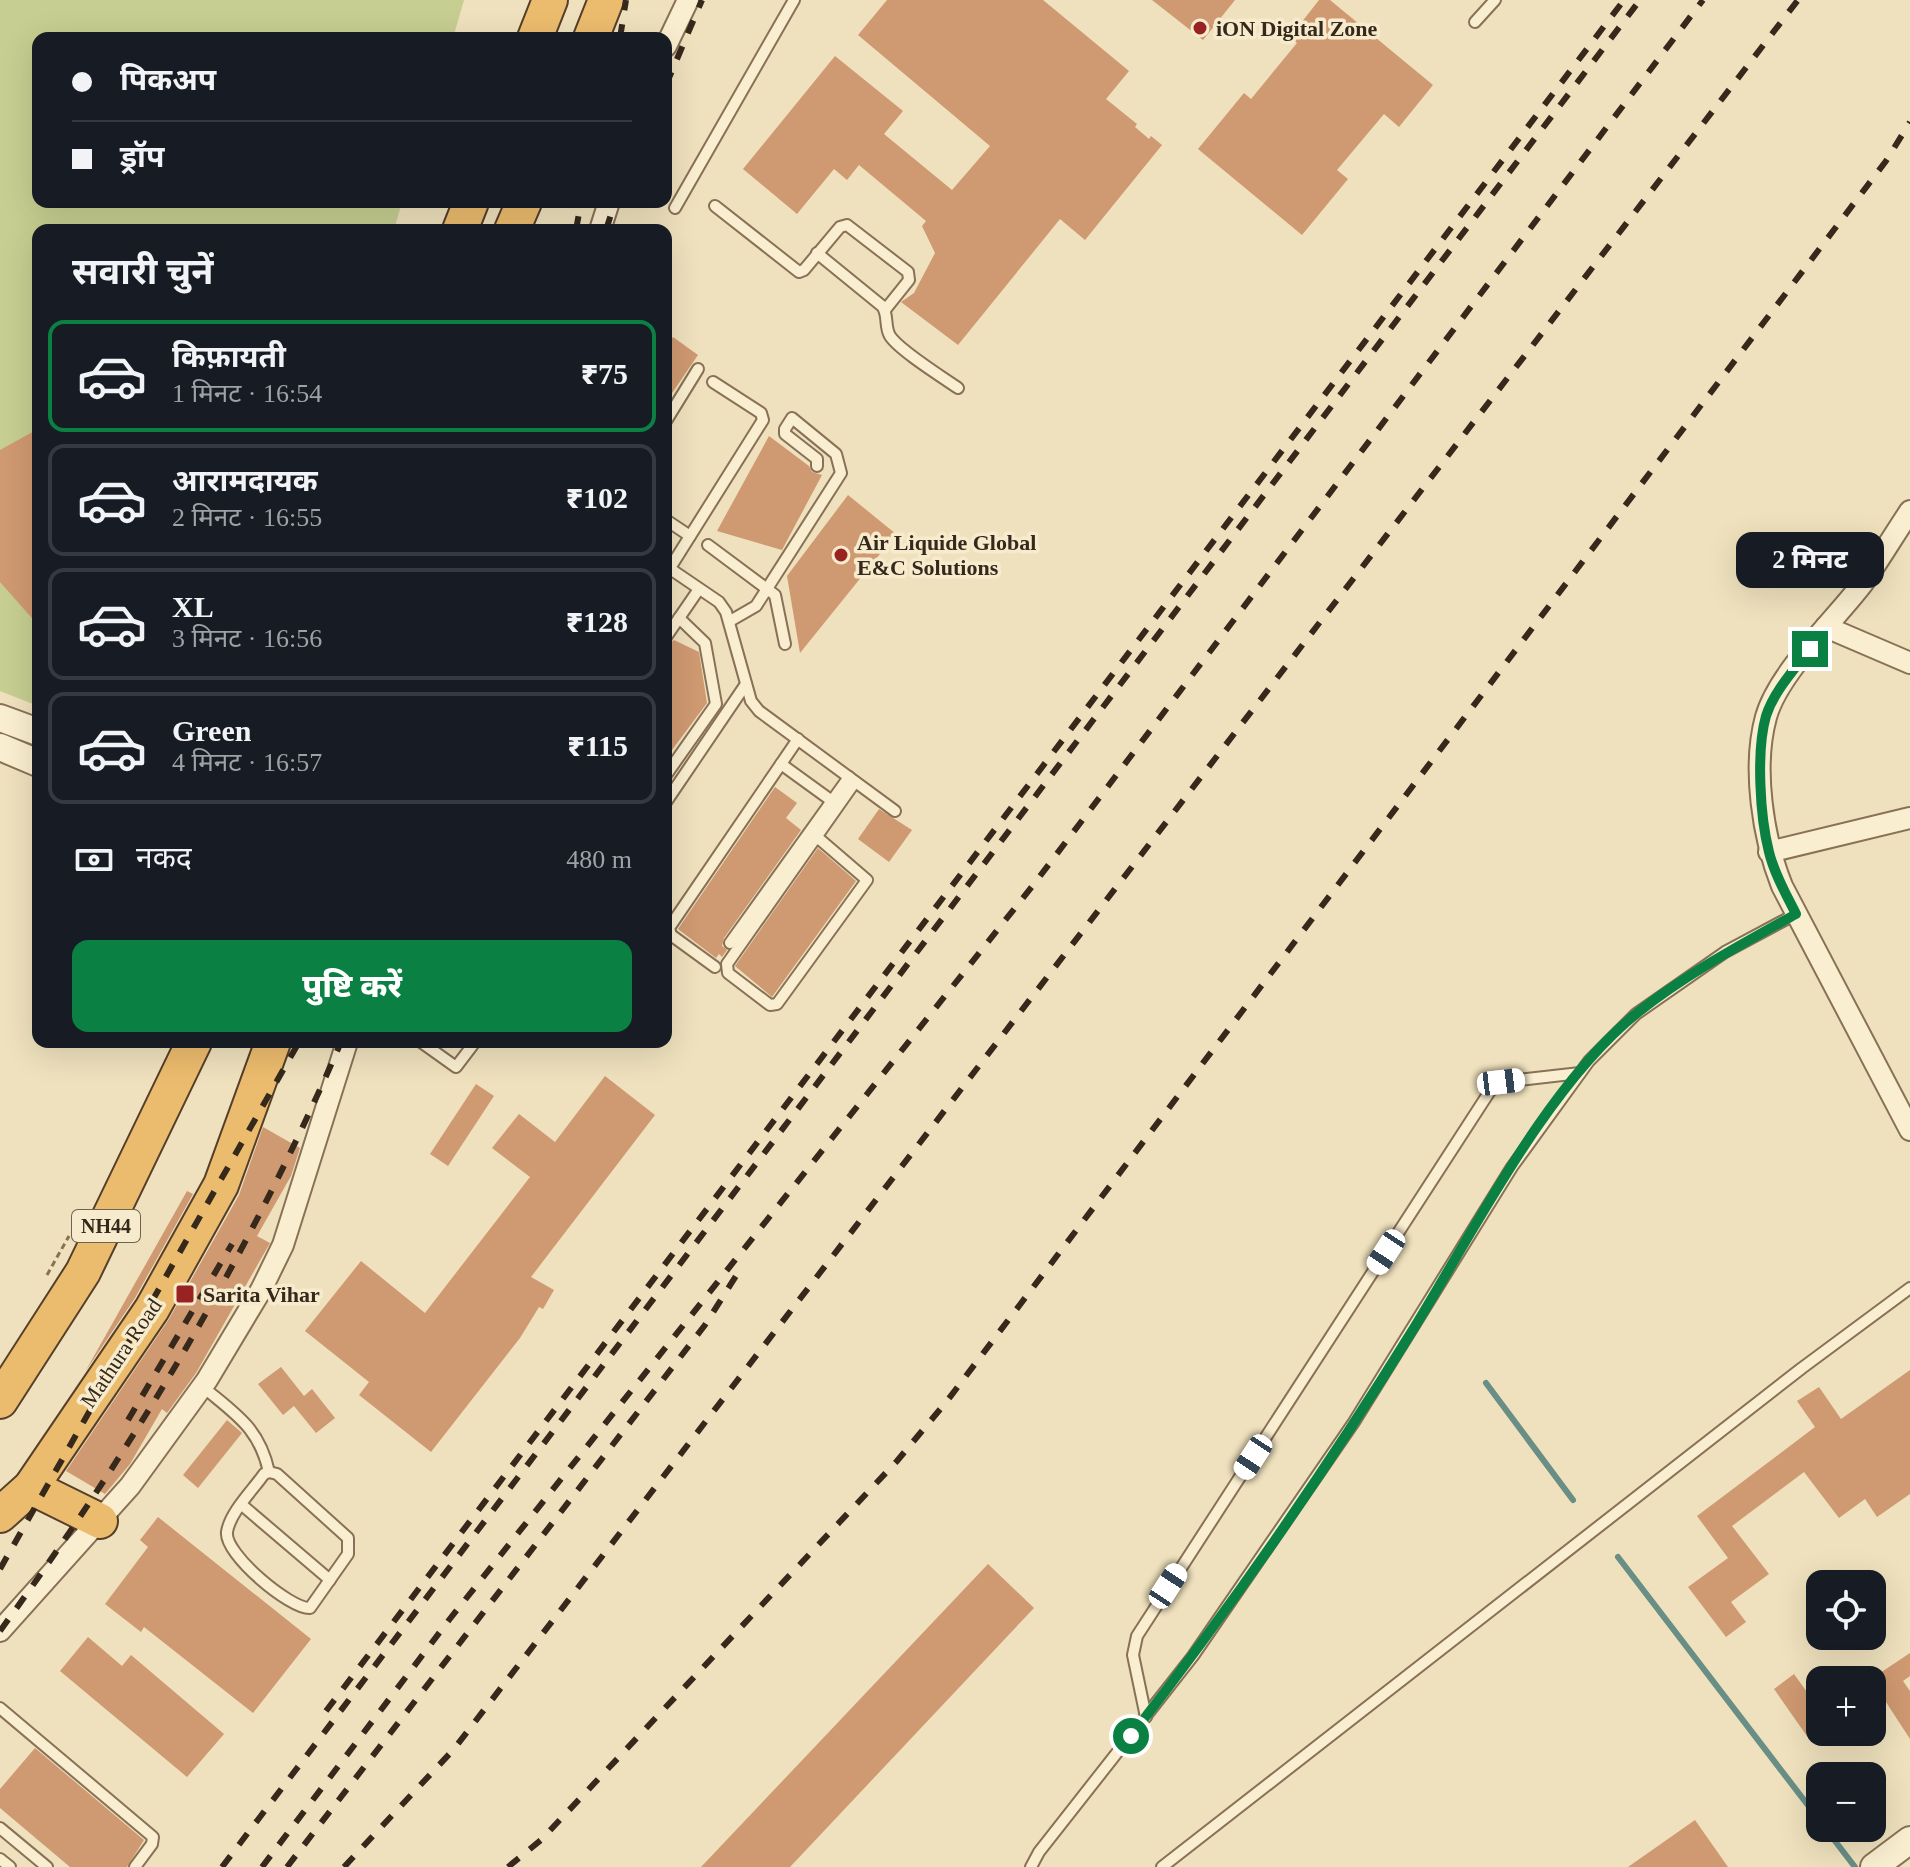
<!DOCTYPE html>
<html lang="hi">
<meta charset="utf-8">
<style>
:root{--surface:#171b24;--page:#242831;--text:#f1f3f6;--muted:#9ea1a6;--line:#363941;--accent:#0b8043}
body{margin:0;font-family:"Times New Roman","Noto Sans Devanagari",serif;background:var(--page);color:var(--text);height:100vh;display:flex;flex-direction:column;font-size:30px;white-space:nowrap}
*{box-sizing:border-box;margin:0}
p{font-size:26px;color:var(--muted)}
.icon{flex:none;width:44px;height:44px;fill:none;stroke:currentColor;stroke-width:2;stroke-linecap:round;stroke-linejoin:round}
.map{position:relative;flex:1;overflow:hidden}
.sheet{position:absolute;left:32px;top:224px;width:640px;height:824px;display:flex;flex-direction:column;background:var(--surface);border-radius:16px;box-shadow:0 8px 32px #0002}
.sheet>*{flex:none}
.hud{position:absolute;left:32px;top:32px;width:640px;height:176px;border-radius:16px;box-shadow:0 8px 32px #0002;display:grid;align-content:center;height:176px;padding:0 40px;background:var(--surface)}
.fabs{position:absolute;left:1806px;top:1570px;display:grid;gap:16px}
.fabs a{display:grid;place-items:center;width:80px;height:80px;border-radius:16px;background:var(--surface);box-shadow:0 8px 32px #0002;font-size:40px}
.end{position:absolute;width:36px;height:36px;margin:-18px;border:10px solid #0b8043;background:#fff;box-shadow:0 0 0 4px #fff}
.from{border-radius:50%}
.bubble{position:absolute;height:56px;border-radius:16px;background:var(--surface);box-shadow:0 8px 32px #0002;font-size:26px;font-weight:800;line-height:56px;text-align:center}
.car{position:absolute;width:24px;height:48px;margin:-24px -12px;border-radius:10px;box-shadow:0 0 6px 2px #0007;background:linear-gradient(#fff 24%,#345 0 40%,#fff 0 76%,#345 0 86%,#fff 0)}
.hud b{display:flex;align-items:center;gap:28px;height:76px;font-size:30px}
.hud b+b{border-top:2px solid var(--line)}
.hud i{width:20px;height:20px;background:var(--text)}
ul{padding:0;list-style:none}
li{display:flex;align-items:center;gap:24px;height:112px;margin:0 16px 12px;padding:0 24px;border:4px solid var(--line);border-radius:16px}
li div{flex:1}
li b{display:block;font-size:30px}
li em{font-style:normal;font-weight:800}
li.on{border-color:var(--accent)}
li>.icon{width:72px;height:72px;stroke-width:1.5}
h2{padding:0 40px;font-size:36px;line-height:96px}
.pay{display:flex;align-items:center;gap:20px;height:88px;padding:0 40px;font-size:30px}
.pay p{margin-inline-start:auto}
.button{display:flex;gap:16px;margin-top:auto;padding:16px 40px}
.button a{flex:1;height:92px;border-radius:16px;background:var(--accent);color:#fff;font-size:32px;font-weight:800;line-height:92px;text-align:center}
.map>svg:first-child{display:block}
.green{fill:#c6ce91}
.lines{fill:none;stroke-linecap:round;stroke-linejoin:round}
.stream{stroke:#688e85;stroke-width:6}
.building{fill:#cf9971}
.service-casing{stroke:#887156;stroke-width:14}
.minor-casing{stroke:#887156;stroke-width:24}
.tertiary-casing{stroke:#887156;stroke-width:30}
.trunk-casing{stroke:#553f2a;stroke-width:38}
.path{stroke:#887156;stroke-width:3;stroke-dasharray:6 4;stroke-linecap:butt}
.service{stroke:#faeed0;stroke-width:10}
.minor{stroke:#faeed0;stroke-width:20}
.tertiary{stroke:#faeed0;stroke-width:26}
.trunk{stroke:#ecbc6e;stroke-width:34}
.rail{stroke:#36281b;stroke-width:6;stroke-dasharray:14 14;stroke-linecap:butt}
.route{stroke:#0b8043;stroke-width:10}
.poi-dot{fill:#992323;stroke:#f7ebcd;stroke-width:3}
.labels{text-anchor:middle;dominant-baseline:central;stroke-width:7;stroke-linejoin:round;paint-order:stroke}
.shield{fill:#f7ebcd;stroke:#706250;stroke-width:2}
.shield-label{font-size:20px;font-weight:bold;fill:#36281b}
.poi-label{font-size:22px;font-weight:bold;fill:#36281b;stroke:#f7ebcd;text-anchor:start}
.street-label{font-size:22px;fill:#36281b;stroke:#f7ebcd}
</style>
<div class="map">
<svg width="1910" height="1867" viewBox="0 0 1910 1867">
<rect width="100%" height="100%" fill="#efe1bd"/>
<polygon class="green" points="0,0 464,0 453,38 38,38 38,202 402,202 394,230 38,230 38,706 0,691"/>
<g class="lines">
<g class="stream">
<polyline points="1486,1383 1573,1500"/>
<polyline points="1618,1557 1820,1821"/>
<polyline points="1825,1828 1855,1867"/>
</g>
</g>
<g class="building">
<polygon points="887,0 1043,0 1129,71 1106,99 1137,124 1135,127 1149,139 1151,136 1162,145 1085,240 1060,219 958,345 901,302 914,293 935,253 922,226 926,221 859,165 847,180 834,169 797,214 743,169 835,56 903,111 884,134 952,190 990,146 858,35"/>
<polygon points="1152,0 1235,0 1203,40"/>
<polygon points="1319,0 1330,0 1433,85 1399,127 1384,114 1337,170 1348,179 1302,235 1198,149 1244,93 1251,99 1297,43 1290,37"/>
<polygon points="673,337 698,355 666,402 666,347"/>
<polygon points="38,429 38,625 0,582 0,450"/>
<polygon points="769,436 809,466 812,472 822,475 782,550 717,531"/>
<polygon points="848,495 896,534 800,653 787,576"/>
<polygon points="674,640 699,652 707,703 666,758 666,646"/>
<polygon points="775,787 797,803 786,818 801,830 724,938 722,946 727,950 722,957 719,954 716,958 678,929"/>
<polygon points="879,809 912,830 889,862 858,839"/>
<polygon points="818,848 856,881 772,997 735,966"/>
<polygon points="605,1076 655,1115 531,1277 554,1290 543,1309 539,1307 520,1338 431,1452 359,1395 369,1382 305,1331 361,1261 425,1313 530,1177 492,1148 519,1114 555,1142"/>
<polygon points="476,1084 494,1096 448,1166 430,1154"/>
<polygon points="263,1127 300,1148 291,1176 257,1236 270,1243 196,1373 167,1413 162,1409 130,1464 105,1494 66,1471 169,1319 239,1195"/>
<polygon points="187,1191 193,1194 135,1298 85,1372"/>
<polygon points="281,1367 304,1396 312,1389 335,1418 316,1433 294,1406 283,1415 258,1384"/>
<polygon points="1910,1370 1910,1494 1877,1517 1865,1499 1839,1518 1804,1472 1732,1526 1769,1574 1731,1602 1746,1622 1726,1637 1688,1587 1728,1558 1697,1516 1815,1427 1797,1401 1819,1387 1841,1419"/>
<polygon points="227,1420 242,1433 198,1488 183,1475"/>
<polygon points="158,1517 311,1639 253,1713 144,1627 141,1632 105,1604 148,1547 140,1540"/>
<polygon points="988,1564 1034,1608 790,1867 701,1867"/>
<polygon points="88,1637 122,1666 131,1655 224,1734 187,1777 60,1671"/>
<polygon points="1910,1653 1910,1676 1903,1681 1910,1691 1910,1739 1871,1679"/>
<polygon points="1794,1674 1820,1710 1820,1731 1809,1739 1774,1689"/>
<polygon points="35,1748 144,1840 127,1867 70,1867 0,1808 0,1789"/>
<polygon points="1695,1820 1728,1867 1628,1867"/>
</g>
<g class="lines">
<g class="service-casing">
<g id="service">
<polyline points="1475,22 1495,0"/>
<polyline points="715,206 799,272 804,270 840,227 847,225 908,272 909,280 885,310"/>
<polyline points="675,208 794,0"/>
<path d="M817,253L882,306C889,315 884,326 890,336C899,350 942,377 958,388"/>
<polyline points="666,421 698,369"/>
<polyline points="666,520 690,536"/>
<polyline points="708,545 775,595 785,644"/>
<polyline points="666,566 719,602 726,612 751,701 759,711 895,811"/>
<polyline points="670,568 763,420 761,413 713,382"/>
<polyline points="730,621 756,606 841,473 836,454 792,418 785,429 785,434 817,459 817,466"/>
<polyline points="666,637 699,589"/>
<polyline points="781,764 832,801"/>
<polyline points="666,775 716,704 705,643 679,618"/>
<polyline points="666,802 746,684"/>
<polyline points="817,837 867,880 777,1004 770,1005 728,973 727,964 855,782"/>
<polyline points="730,943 849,777"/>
<polyline points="715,967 671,935 669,928 798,739"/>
<polyline points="421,1042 456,1067 475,1042"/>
<path d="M202,1386C236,1415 259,1427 269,1472"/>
<path d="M269,1472L277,1474L348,1538V1554L310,1608C290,1609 224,1554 227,1532C230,1512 253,1490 264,1474Z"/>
<polyline points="242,1505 330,1580"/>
<polyline points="0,1708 153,1837 152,1844 135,1867"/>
<polyline points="1146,1717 1133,1655 1137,1636 1490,1091 1501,1082 1580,1073"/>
<polyline points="0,1828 47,1867"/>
<polyline points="0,1859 10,1867"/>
<polyline points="1031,1867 1039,1852 1193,1656 1354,1422 1512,1167 1589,1061 1636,1014 1725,952 1796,914"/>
<polyline points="1162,1867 1802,1368 1910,1288"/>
</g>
</g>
<g class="minor-casing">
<g id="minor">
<polyline points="666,46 688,0"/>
<polyline points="600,230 609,202"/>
<path d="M1910,511C1894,535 1879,560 1863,583C1835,620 1778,673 1766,717C1752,768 1763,838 1782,886L1910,1130"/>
<polyline points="1826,627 1910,663"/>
<polyline points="1769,852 1910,818"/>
<polyline points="0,1631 130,1486 207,1380 261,1290 283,1245 347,1042"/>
</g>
</g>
<g class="tertiary-casing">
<g id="tertiary">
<polyline points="0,718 38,732"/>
<polyline points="0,747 38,763"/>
<polyline points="1874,1867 1910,1840"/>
</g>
</g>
<g class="trunk-casing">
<g id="trunk">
<polyline points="535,38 550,0"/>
<polyline points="591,38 606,0"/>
<polyline points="460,230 471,202"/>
<polyline points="512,230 524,202"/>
<polyline points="0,1401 83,1272 194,1042"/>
<polyline points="31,1487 100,1521"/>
<polyline points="0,1515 31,1487 152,1309 221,1185 273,1042"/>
</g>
</g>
<polyline class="path" points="47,1275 69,1236"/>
<use href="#service" class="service"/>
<use href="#minor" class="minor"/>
<use href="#tertiary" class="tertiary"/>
<use href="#trunk" class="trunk"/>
<g class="rail">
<polyline points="620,38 626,0"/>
<polyline points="666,85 702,0"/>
<polyline points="576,230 581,202"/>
<polyline points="606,230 615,202"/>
<polyline points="128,1420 232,1244"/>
<polyline points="0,1569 299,1042"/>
<path d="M0,1631C136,1444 249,1255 341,1042"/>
<polyline points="326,1711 1624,0"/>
<polyline points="222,1867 1640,0"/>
<polyline points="262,1867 449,1620 1034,884 1703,0"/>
<polyline points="287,1867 705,1325 741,1268"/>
<polyline points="344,1867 454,1749 1798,0"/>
<polyline points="508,1867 541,1840 897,1461 947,1401 1886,161 1910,122"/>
</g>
</g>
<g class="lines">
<path class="route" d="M1131,1736C1231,1607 1325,1472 1411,1333C1473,1233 1546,1086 1637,1013C1686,974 1742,944 1796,914C1786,894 1774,873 1769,852C1760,817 1756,751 1766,716C1774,691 1794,670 1810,649"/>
</g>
<g class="poi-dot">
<circle cx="1200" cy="28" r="8"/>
<circle cx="841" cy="555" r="8"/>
<rect x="175" y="1284" width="20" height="20" rx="4"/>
</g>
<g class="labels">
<rect class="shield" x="72" y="1210" width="68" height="32" rx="6"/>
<g class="shield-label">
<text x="106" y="1226">NH44</text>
</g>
<g class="poi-label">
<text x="1216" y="28">iON Digital Zone</text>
<text x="857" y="542">Air Liquide Global<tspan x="857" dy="25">E&amp;C Solutions</tspan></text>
<text x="203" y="1294">Sarita Vihar</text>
</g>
<g class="street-label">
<text transform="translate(121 1353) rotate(-56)">Mathura Road</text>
</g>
</g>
</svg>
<div class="fabs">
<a><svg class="icon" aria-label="locate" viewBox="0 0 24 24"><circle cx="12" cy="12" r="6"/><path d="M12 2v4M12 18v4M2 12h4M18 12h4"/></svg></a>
<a>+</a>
<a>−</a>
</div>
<i class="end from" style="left:1131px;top:1736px"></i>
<i class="end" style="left:1810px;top:649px"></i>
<div class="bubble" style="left:1736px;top:532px;width:148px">2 मिनट</div>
<i class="car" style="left:1501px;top:1082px;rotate:83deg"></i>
<i class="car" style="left:1386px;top:1252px;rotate:213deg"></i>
<i class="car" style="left:1253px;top:1457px;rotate:213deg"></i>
<i class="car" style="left:1168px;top:1586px;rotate:33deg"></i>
<div class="hud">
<b><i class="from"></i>पिकअप</b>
<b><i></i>ड्रॉप</b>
</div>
<section class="sheet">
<h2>सवारी चुनें</h2>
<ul>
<li class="on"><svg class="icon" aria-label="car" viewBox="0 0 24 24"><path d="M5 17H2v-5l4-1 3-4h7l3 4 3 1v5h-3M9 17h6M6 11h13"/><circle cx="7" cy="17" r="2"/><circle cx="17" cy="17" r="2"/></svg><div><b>किफ़ायती</b><p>1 मिनट · 16:54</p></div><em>₹75</em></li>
<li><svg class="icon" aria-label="car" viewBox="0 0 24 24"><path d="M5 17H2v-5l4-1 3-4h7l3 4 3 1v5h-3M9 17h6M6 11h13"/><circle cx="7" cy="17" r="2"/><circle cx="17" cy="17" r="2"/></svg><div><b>आरामदायक</b><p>2 मिनट · 16:55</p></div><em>₹102</em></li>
<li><svg class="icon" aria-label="car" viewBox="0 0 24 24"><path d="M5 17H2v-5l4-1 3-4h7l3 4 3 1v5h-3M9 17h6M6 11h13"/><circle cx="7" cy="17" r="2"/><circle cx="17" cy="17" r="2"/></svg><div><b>XL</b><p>3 मिनट · 16:56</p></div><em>₹128</em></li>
<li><svg class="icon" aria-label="car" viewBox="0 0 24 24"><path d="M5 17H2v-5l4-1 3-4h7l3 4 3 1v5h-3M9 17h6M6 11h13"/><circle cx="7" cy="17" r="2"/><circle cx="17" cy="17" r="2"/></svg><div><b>Green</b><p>4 मिनट · 16:57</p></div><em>₹115</em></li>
</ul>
<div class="pay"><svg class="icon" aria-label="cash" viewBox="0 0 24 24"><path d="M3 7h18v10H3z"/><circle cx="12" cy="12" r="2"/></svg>नकद<p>480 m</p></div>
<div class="button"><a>पुष्टि करें</a></div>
</section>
</div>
